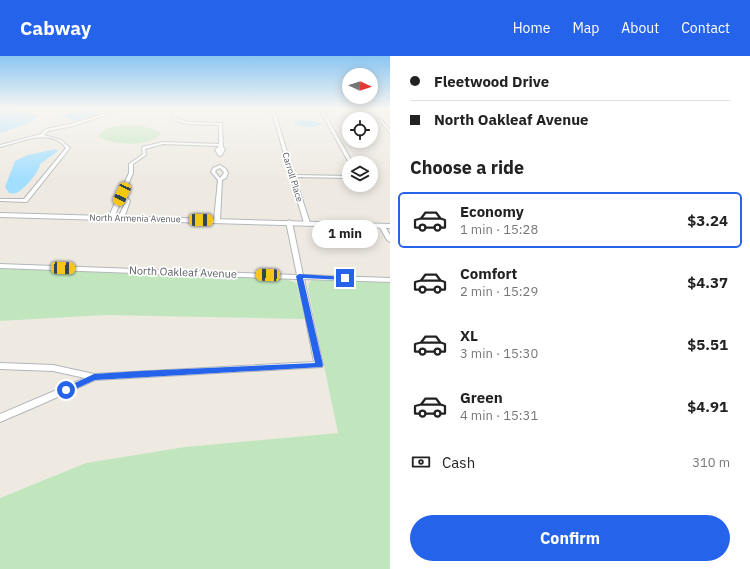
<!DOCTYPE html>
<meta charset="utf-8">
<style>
:root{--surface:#fff;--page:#f2f2f2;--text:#222;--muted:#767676;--line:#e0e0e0;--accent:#2563eb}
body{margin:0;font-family:"IBM Plex Sans",sans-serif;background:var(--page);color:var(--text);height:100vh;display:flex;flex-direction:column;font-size:15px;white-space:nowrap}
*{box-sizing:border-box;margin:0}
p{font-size:13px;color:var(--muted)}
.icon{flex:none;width:22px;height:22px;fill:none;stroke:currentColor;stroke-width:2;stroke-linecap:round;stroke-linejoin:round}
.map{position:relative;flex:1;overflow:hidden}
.side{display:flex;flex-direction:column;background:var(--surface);width:360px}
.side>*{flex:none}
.top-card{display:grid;align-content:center;height:88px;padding:0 20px;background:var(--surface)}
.needle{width:26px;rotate:93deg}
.controls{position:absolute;left:342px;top:12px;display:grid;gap:8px}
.controls a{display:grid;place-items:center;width:36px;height:36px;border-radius:50%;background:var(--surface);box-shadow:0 2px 10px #0003;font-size:20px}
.end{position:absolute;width:18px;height:18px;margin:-9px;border:5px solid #2563eb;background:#fff;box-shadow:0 0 0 2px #fff}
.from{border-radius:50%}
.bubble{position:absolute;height:28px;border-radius:14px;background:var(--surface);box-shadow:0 2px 10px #0003;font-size:13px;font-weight:800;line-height:28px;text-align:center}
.car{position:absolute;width:12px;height:24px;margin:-12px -6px;border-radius:5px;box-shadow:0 0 3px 1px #0007;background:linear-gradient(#f5c518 24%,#345 0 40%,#f5c518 0 76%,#345 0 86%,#f5c518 0)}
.top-card b{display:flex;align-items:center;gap:14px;height:38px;font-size:15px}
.top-card b+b{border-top:1px solid var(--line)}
.top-card i{width:10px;height:10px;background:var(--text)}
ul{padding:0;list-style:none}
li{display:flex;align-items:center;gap:12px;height:56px;margin:0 8px 6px;padding:0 12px;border:2px solid transparent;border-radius:6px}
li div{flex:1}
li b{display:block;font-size:15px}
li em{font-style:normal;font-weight:800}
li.active{border-color:var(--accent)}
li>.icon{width:36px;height:36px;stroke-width:1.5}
h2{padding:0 20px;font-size:18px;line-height:48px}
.pay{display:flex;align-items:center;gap:10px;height:44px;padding:0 20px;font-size:15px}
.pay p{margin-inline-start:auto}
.primary-button{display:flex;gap:8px;margin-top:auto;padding:8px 20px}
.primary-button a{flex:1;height:46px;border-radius:24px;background:var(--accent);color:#fff;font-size:16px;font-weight:800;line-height:46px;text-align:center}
header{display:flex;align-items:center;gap:24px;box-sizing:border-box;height:56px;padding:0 20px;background:var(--accent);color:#fff}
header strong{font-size:19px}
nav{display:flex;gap:22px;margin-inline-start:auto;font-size:14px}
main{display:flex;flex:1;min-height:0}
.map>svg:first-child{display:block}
.green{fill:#c1e6be}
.water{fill:#a1deff}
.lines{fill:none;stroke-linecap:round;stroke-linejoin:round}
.minor-casing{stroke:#b3b6ba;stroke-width:2}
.secondary-casing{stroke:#b4b8bd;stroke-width:2}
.minor{fill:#fff;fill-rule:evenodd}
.secondary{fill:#fff;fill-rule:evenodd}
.route{fill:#2563eb}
.labels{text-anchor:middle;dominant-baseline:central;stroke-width:3.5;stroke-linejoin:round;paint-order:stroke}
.far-street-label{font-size:9px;fill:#5a5f63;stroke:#fff}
.street-label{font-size:11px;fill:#5a5f63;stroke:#fff}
</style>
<header>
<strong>Cabway</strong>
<nav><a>Home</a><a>Map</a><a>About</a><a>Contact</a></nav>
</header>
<main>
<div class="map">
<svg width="390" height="513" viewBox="0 0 390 513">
<rect width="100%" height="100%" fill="#eeeae2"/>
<g class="green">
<path d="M126,69C139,69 149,70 161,77C151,93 112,88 98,81C105,71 114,70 126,69Z"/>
<polygon points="0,212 282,222 297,227 305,263 105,259 0,265"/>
<polygon points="313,223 390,227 390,513 0,513 0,442 86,407 185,391 338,377 308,232 309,227"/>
</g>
<g class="water">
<polygon points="0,53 11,53 39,60 31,66 0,77"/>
<polygon points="75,55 103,55 103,56 76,65 61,61 60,60"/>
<path d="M298,64L313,65L322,68C313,73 304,71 295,68V65Z"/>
<path d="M56,93L58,95L40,108C40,115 23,135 16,137C13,138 11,137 9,137L5,131L15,105L28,99Z"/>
</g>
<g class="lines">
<g class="minor-casing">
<g id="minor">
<polygon points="34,53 38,53 35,55"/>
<path d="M120,53H125L73,70L48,75L44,79L61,84L70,92L27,146L0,145V143H24L66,92C51,71 20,86 0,91V89L41,78L46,73L71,68Z"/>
<polygon points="271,53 274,53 294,119 349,120 349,122 295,121 310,167 309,168 307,169 304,167"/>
<polygon points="319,53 322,53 353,107 349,107"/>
<path d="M172,59L178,63L188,66L222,67L223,91L225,93L222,99L219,100L215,94L219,90L163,88L145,93L146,99L133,108V117L124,138L130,145L124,162L121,164L118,162L126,145L122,142L114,162L113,163H109L108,162L129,117V108L143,98L142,91L163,86L219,88V69C203,67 184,72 170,60Z"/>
<polygon points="378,62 380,62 390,74 390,77"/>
<path d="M220,109L226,113L228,117L226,122L222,124L220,164L217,166L214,164L218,124L211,116L213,112ZM220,112L223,115L224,117L220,122L215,116L216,114Z"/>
<polygon points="289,164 292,166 303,219 390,222 390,226 304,223 323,309 322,311 95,324 42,348 0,366 0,358 85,322 53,315 0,313 0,307 53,309 94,318 314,306 298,223 0,212 0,208 297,219 286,166"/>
<polygon points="382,168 384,169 390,179 390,186 387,184 379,170"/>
</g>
</g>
<g class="secondary-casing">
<polygon id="secondary" points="0,157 390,168 390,172 0,161"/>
</g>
<use href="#minor" class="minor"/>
<use href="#secondary" class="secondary"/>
</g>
<linearGradient id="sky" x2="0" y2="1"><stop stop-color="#8bc5f1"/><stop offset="0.42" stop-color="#f7f6f2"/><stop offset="1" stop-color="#f7f6f2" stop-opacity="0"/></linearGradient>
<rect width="390" height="125" fill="url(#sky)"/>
<polygon class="route" points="299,218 345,221 348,222 345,224 303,222 323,309 322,311 95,324 69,336 66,336 62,334 64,332 94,318 140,315 315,307 296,220"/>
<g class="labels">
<g class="far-street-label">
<text transform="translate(293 121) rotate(73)">Carroll Place</text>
<text transform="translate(135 162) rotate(1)">North Armenia Avenue</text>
</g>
<g class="street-label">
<text transform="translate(183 216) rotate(2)">North Oakleaf Avenue</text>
</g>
</g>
</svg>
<div class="controls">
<a><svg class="needle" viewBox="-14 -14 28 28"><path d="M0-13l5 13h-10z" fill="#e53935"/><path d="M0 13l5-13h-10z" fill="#767676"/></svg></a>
<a><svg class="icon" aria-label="locate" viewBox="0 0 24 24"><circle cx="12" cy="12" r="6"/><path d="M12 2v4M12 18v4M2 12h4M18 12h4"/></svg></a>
<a><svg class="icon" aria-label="layers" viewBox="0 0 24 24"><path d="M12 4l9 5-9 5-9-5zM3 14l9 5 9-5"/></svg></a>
</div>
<i class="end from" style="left:66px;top:334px"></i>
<i class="end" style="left:345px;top:222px"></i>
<div class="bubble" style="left:312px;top:164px;width:66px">1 min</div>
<i class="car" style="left:122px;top:138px;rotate:205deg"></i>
<i class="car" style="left:201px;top:164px;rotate:91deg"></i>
<i class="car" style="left:63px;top:212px;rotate:92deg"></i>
<i class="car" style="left:268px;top:219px;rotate:272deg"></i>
</div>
<section class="side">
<div class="top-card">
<b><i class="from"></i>Fleetwood Drive</b>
<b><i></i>North Oakleaf Avenue</b>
</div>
<h2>Choose a ride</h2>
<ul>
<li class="active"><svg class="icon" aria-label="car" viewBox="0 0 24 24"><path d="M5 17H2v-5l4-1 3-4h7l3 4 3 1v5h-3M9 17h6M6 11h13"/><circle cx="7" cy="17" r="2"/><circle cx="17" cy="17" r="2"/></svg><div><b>Economy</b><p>1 min · 15:28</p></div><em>$3.24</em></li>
<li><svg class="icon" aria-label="car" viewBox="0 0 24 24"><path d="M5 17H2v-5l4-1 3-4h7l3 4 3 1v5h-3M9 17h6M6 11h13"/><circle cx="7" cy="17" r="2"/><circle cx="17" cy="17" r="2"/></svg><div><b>Comfort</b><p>2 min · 15:29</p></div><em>$4.37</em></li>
<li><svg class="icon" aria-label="car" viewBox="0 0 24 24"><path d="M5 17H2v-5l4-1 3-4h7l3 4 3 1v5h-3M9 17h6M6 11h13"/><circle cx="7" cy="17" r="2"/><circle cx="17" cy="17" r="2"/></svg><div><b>XL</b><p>3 min · 15:30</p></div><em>$5.51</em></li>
<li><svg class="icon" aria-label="car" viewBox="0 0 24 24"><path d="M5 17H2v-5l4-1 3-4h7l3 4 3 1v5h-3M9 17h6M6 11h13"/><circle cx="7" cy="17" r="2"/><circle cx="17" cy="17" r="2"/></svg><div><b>Green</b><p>4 min · 15:31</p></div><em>$4.91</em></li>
</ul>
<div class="pay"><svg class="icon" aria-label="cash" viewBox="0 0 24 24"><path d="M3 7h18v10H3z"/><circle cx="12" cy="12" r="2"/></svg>Cash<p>310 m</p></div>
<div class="primary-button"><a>Confirm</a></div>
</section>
</main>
